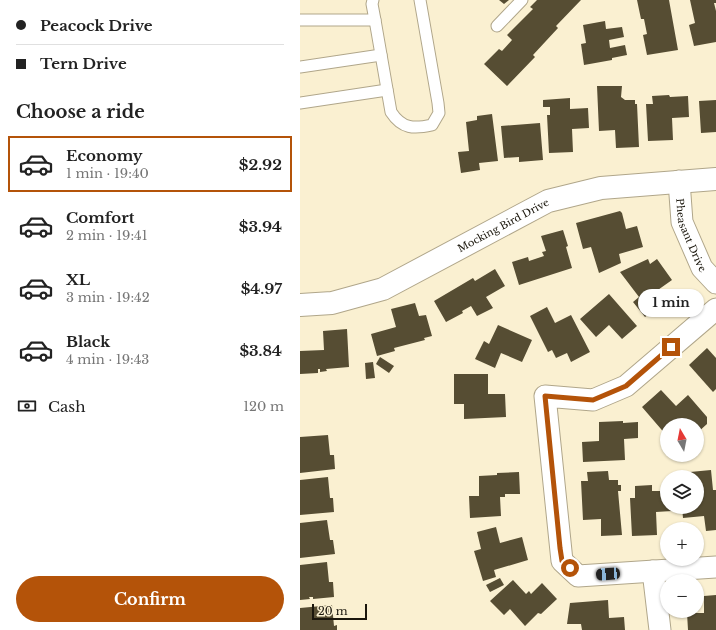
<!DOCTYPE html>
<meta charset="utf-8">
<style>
:root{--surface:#fff;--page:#f6f6f6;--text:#222;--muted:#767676;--line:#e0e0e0;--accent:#b45309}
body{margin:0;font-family:"Libre Baskerville",serif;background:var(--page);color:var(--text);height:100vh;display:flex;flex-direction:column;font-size:15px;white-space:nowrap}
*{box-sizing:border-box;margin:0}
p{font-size:13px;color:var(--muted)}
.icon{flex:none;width:22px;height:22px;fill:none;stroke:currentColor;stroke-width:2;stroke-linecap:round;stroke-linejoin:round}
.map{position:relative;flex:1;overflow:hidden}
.drawer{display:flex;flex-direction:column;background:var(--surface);width:300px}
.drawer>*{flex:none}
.hud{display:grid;align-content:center;height:88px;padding:0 16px;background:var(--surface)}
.needle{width:26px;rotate:350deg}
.buttons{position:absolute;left:360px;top:418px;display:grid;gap:8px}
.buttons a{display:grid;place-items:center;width:44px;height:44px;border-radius:50%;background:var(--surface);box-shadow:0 1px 3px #0004;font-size:20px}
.scale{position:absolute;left:12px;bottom:10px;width:55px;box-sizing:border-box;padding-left:4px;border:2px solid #1a160c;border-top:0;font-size:11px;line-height:14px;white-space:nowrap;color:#1a160c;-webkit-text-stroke:3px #faf0d1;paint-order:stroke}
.end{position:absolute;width:18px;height:18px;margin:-9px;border:5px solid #b45309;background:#fff;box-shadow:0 0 0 2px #fff}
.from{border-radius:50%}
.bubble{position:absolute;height:28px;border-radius:14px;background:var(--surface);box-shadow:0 1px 3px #0004;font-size:13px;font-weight:800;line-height:28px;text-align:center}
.car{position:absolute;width:12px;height:24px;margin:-12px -6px;border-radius:5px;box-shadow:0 0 3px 1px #0007;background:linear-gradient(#222 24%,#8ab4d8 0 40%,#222 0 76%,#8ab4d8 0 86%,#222 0)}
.hud b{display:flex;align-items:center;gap:14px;height:38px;font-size:15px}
.hud b+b{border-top:1px solid var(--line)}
.hud i{width:10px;height:10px;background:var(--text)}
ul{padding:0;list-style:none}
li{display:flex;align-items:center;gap:12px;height:56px;margin:0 8px 6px;padding:0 8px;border:2px solid transparent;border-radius:0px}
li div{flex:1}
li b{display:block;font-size:15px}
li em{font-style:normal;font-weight:800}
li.active{border-color:var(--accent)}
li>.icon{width:36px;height:36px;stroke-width:1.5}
h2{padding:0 16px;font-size:18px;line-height:48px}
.pay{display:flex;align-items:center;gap:10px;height:44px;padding:0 16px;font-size:15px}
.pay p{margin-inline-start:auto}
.cta{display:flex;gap:8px;margin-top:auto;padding:8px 16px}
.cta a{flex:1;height:46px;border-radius:24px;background:var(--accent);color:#fff;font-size:16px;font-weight:800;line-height:46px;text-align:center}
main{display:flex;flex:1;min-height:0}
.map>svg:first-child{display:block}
.building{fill:#564d33}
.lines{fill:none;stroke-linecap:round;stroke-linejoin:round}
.service-casing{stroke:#b0a68a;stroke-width:13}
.minor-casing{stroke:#b0a68a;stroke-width:23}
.tertiary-casing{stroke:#b0a68a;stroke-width:24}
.service{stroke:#fff;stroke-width:11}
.minor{stroke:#fff;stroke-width:21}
.tertiary{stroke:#fff;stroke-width:22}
.route{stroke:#b45309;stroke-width:5}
.labels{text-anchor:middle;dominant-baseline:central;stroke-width:4;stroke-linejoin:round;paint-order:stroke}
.street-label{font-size:10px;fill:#1a160c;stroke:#faf0d1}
</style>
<main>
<section class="drawer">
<div class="hud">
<b><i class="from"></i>Peacock Drive</b>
<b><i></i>Tern Drive</b>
</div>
<h2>Choose a ride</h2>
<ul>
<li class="active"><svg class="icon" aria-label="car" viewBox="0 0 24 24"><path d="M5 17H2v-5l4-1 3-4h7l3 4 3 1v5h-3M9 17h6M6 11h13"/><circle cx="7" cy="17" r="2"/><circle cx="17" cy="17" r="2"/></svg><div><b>Economy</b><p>1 min · 19:40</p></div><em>$2.92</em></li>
<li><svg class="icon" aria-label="car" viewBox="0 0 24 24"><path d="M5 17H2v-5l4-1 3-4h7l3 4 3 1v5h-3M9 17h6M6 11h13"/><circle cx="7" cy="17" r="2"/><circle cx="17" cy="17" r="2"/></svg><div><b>Comfort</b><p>2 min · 19:41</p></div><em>$3.94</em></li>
<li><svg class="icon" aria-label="car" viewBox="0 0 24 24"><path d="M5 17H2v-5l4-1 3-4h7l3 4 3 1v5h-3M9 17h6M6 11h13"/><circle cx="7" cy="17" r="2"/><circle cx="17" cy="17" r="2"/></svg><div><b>XL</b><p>3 min · 19:42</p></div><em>$4.97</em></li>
<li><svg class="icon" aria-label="car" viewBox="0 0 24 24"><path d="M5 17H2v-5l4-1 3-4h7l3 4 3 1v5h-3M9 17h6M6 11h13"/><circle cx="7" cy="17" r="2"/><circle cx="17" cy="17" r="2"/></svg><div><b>Black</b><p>4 min · 19:43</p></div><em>$3.84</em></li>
</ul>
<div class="pay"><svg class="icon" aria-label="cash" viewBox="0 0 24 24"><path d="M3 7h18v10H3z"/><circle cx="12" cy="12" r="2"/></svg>Cash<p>120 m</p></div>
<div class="cta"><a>Confirm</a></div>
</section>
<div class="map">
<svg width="416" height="630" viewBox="0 0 416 630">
<rect width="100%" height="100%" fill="#faf0d1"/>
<g class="building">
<polygon points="199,0 209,0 204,4"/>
<polygon points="237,0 281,0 256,26 258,28 233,55 235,57 207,86 184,64 199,49 202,51 212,40 207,35 233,9 230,7"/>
<polygon points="337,0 369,0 378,50 347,55 343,35 347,34 344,19 341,19"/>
<polygon points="390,0 416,0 416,3 414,3 416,11 416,42 394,46 389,25 395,23"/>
<polygon points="305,21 306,29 322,27 324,37 309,40 310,48 325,45 327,55 312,58 312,60 284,65 281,44 286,43 283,25"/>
<polygon points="297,86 322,86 321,97 325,100 335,100 335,104 337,104 339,147 316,148 315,130 299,131"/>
<polygon points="369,95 370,97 388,96 389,117 372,118 373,140 348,141 346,104 353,104 352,96"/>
<polygon points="270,98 270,109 288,108 289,128 272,129 273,152 249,153 247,115 250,115 250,107 243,107 243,100"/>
<polygon points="416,100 416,132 401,133 399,101"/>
<polygon points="192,114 198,161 179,163 180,170 161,173 158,152 169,151 166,122 177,120 177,116"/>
<polygon points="240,123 243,160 219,162 219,157 204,158 201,126"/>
<polygon points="320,211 322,213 326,229 337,226 343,247 319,254 321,263 299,273 291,247 283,249 276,223"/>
<polygon points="263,230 268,246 266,247 272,268 219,285 212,262 228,257 229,261 244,256 242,252 246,251 241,236"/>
<polygon points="348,259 350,264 357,259 372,280 355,292 363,304 345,317 333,302 339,297 320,272"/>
<polygon points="195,269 205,286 186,297 193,308 177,316 171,306 162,311 163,313 146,322 134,301 173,278 175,281"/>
<polygon points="309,294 337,326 322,339 309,325 296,337 280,319"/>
<polygon points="115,303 119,316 126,315 132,336 124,338 125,340 94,348 95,351 77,356 71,334 96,327 91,309"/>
<polygon points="247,307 255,323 271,315 290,352 271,362 267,353 256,358 252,350 248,352 230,316"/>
<polygon points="198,325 232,340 222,362 201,353 195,368 175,359 184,341 189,344"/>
<polygon points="47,329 49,367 26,369 27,371 20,372 20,369 18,369 18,373 0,374 0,351 24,350 23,331"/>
<polygon points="407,348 416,358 416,389 413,392 389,365"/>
<polygon points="80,357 94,366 89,373 76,364"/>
<polygon points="73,362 75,378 66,379 65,363"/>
<polygon points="154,374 188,374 188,394 205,394 206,417 164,419 164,404 154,404"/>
<polygon points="361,390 376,406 388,395 407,417 407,424 397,433 397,425 367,425 367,436 342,407"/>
<polygon points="323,421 323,423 338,422 338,438 324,439 325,460 283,462 282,442 299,441 299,422"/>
<polygon points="28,435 30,455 34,455 35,469 0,473 0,437"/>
<polygon points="411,470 413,490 416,490 416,530 406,531 404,516 383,518 382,507 397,507 397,477 390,477 390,472"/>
<polygon points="308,471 309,480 318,480 318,485 321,485 321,491 318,491 322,535 301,536 301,519 283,520 281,481 288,481 287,472"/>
<polygon points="219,472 220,494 205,494 205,497 200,497 201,516 170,518 169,496 179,496 179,476 197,475 197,473"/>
<polygon points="28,477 30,498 33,498 34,512 0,515 0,480"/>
<polygon points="352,485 352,491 367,491 367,507 372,507 372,511 356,512 357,535 332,536 330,498 335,498 335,486"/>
<polygon points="27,520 30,540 33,540 35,554 0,558 0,523"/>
<polygon points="196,527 200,543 222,537 228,560 194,570 196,577 183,581 174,551 181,549 177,532"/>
<polygon points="27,562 29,582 33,582 34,597 13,599 13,597 9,597 10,599 0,600 0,565"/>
<polygon points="200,578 204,585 190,592 186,585"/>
<polygon points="213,580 226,594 229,591 231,594 242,583 257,599 241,614 238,613 225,626 210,609 204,615 190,601"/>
<polygon points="416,595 416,630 388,630 387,613 404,613 404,596"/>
<polygon points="308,600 309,618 324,617 325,630 282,630 281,624 267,624 270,603"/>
<polygon points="32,605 34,626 37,625 37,630 0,630 0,608"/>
</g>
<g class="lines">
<g class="service-casing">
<g id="service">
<polyline points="0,20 75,20 72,4 73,0"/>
<path d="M75,20L91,112C102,129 114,129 132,125L139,113L138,103L120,0"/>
<polyline points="197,26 222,0"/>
<polyline points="0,67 81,55"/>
<polyline points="0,103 87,90"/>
</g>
</g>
<g class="minor-casing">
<g id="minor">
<path id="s1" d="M379,181L382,222L402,268L416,283"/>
<polyline points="416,309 326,386 293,400 245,396 262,561 278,576 416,567"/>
<polyline points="353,571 360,630"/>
</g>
</g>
<g class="tertiary-casing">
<g id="tertiary">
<path id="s2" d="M0,305L32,303L83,289L248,201L301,188L416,179"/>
</g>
</g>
<use href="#service" class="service"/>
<use href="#minor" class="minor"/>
<use href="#tertiary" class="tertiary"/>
</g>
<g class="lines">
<polyline class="route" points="270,568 262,561 260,548 245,396 293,400 326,386 371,347"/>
</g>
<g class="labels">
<g class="street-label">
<text stroke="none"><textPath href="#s2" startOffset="221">Mocking Bird Drive</textPath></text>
<text stroke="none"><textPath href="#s1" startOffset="56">Pheasant Drive</textPath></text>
</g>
</g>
</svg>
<div class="buttons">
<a><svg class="needle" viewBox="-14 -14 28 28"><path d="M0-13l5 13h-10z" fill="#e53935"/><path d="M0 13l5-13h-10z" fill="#767676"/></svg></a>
<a><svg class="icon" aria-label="layers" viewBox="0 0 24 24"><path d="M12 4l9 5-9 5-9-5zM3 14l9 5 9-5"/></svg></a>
<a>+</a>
<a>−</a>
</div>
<div class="scale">20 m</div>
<i class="end from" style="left:270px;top:568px"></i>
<i class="end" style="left:371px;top:347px"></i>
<div class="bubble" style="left:338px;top:289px;width:66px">1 min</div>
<i class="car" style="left:308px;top:574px;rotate:266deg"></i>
</div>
</main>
